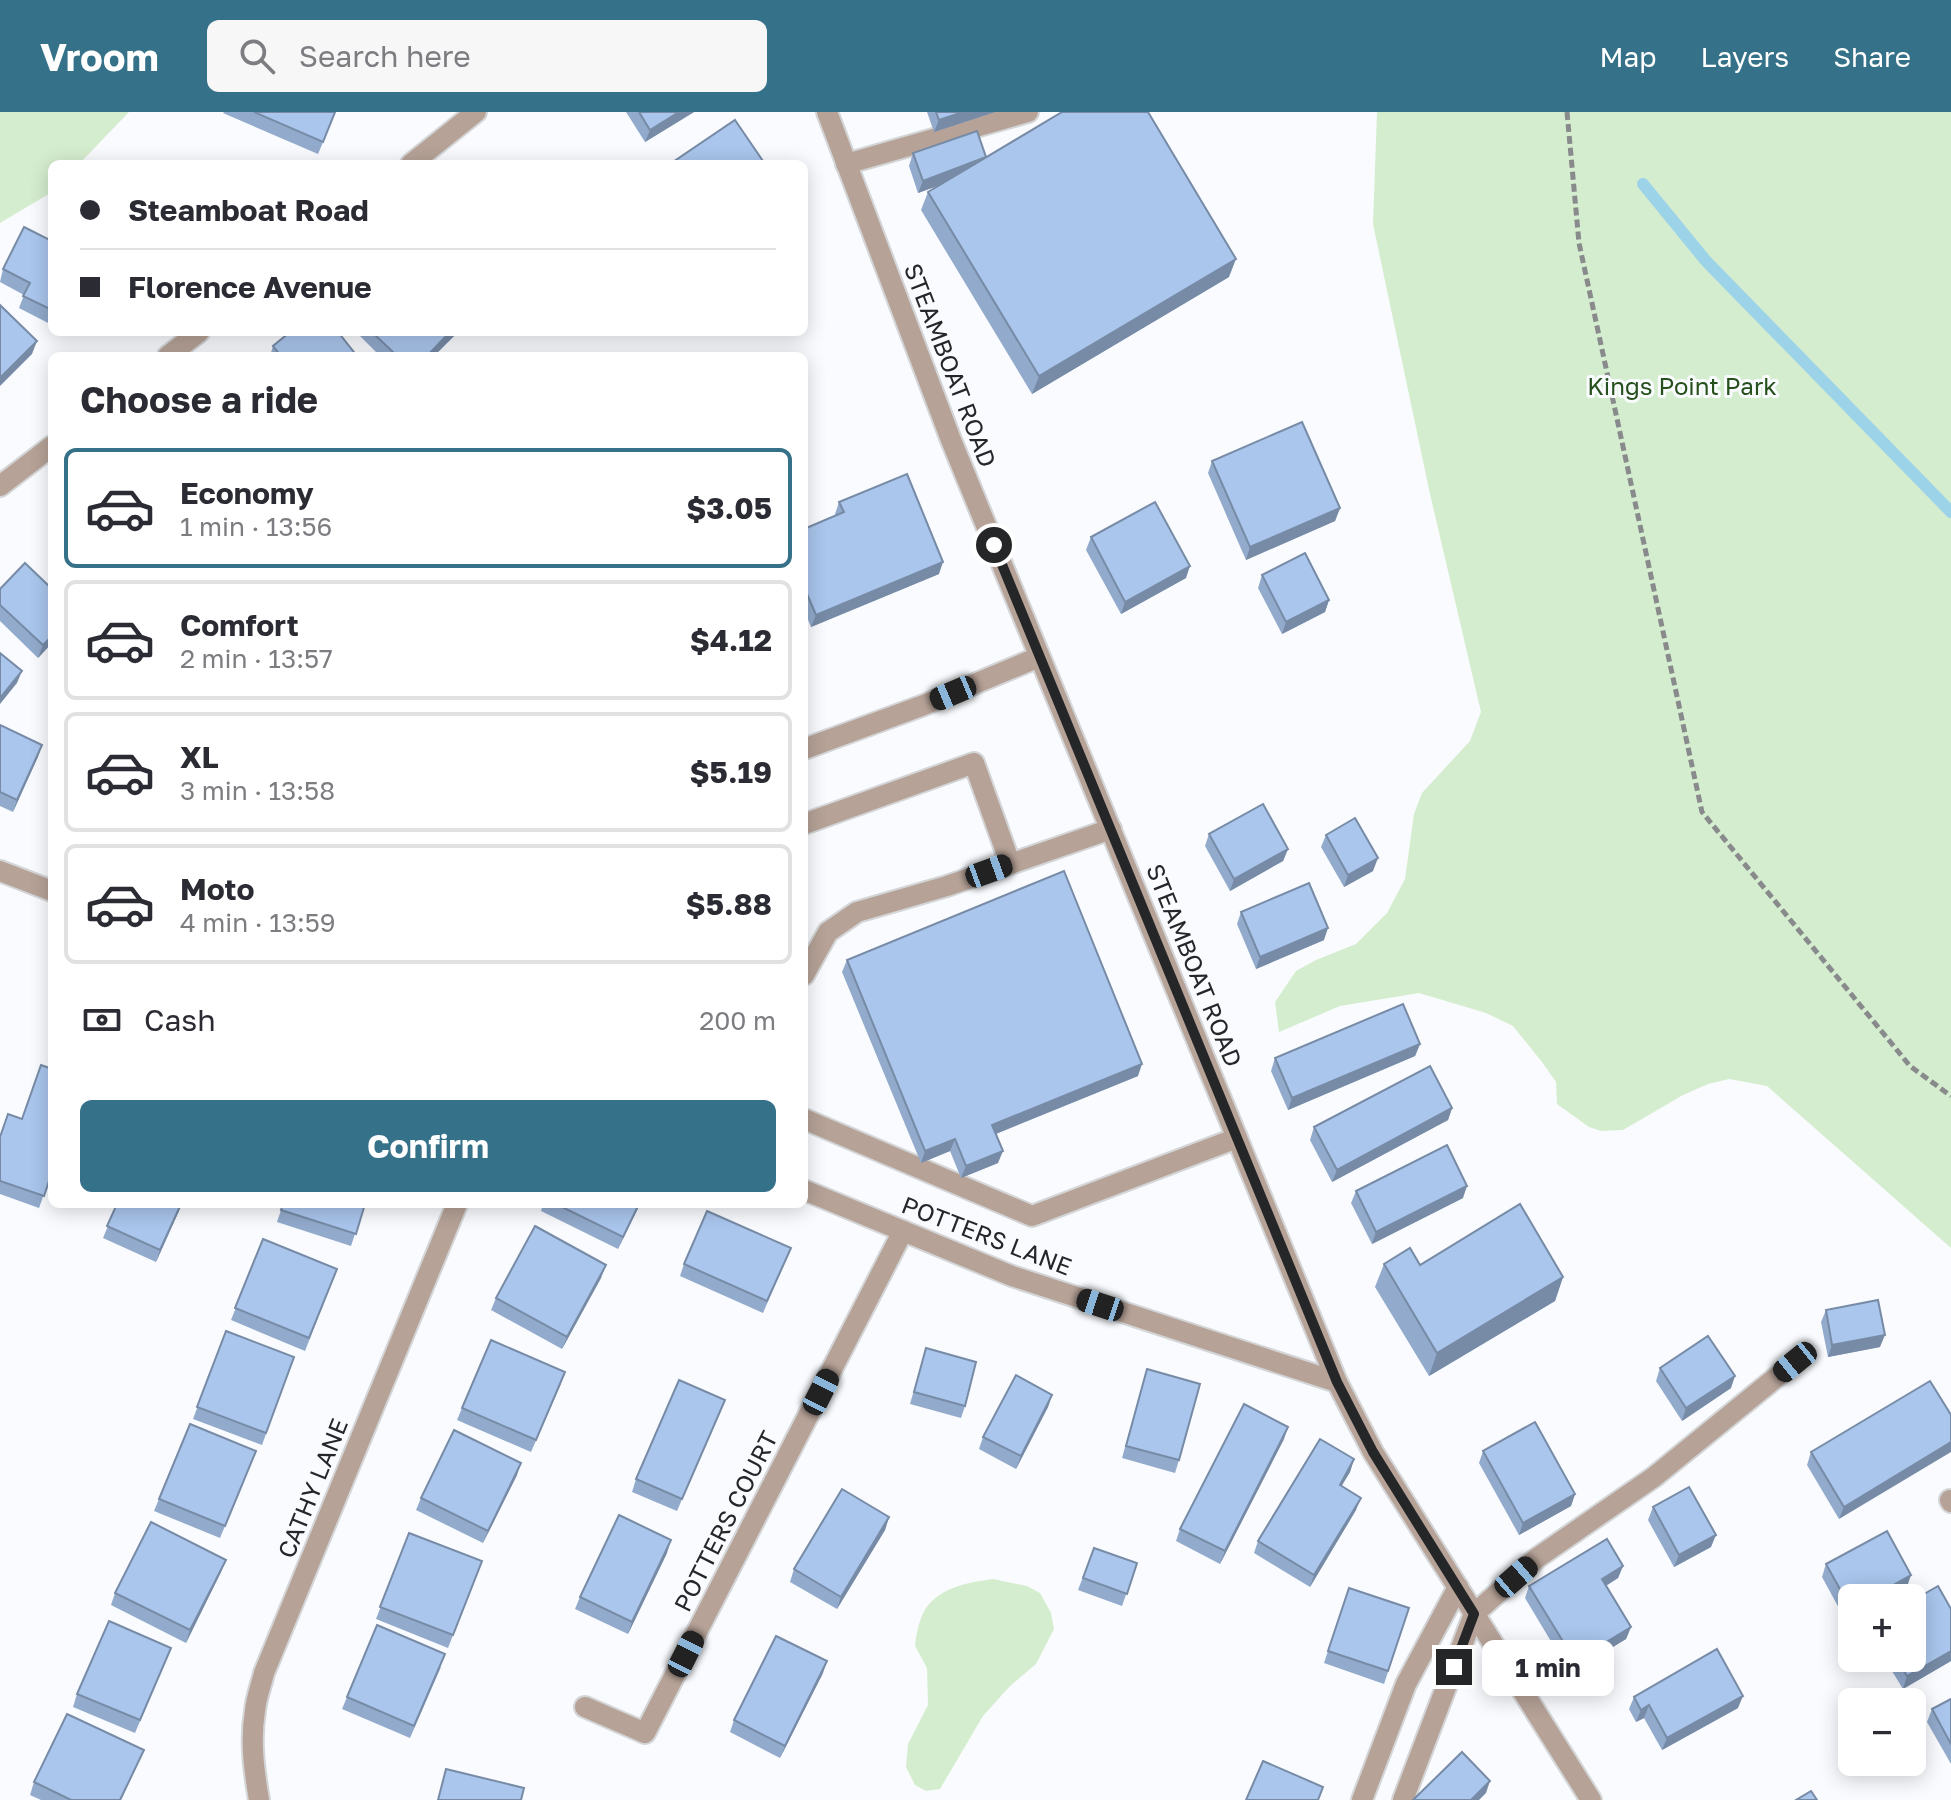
<!DOCTYPE html>
<meta charset="utf-8">
<style>
:root{--surface:#fff;--page:#f7f7f7;--text:#2b2b33;--muted:#7c7c81;--line:#e1e1e2;--accent:#357188}
body{margin:0;font-family:"Golos Text",sans-serif;background:var(--page);color:var(--text);height:100vh;display:flex;flex-direction:column;font-size:30px;white-space:nowrap}
*{box-sizing:border-box;margin:0}
p{font-size:26px;color:var(--muted)}
.icon{flex:none;width:44px;height:44px;fill:none;stroke:currentColor;stroke-width:2;stroke-linecap:round;stroke-linejoin:round}
.map{position:relative;flex:1;overflow:hidden}
.details{position:absolute;left:48px;top:240px;width:760px;height:856px;display:flex;flex-direction:column;background:var(--surface);border-radius:12px;box-shadow:0 4px 20px #0003}
.details>*{flex:none}
.guide{position:absolute;left:48px;top:48px;width:760px;height:176px;border-radius:12px;box-shadow:0 4px 20px #0003;display:grid;align-content:center;height:176px;padding:0 32px;background:var(--surface)}
.buttons{position:absolute;left:1838px;top:1472px;display:grid;gap:16px}
.buttons a{display:grid;place-items:center;width:88px;height:88px;border-radius:12px;background:var(--surface);box-shadow:0 4px 20px #0003;font-size:40px}
.end{position:absolute;width:36px;height:36px;margin:-18px;border:10px solid #252627;background:#fff;box-shadow:0 0 0 4px #fff}
.from{border-radius:50%}
.bubble{position:absolute;height:56px;border-radius:12px;background:var(--surface);box-shadow:0 4px 20px #0003;font-size:26px;font-weight:700;line-height:56px;text-align:center}
.car{position:absolute;width:24px;height:48px;margin:-24px -12px;border-radius:10px;box-shadow:0 0 6px 2px #0007;background:linear-gradient(#222 24%,#8ab4d8 0 40%,#222 0 76%,#8ab4d8 0 86%,#222 0)}
.guide b{display:flex;align-items:center;gap:28px;height:76px;font-size:30px}
.guide b+b{border-top:2px solid var(--line)}
.guide i{width:20px;height:20px;background:var(--text)}
ul{padding:0;list-style:none}
li{display:flex;align-items:center;gap:24px;height:120px;margin:0 16px 12px;padding:0 16px;border:4px solid var(--line);border-radius:12px}
li div{flex:1}
li b{display:block;font-size:30px}
li em{font-style:normal;font-weight:700}
li.active{border-color:var(--accent)}
li>.icon{width:72px;height:72px;stroke-width:1.5}
h2{padding:0 32px;font-size:36px;line-height:96px}
.pay{display:flex;align-items:center;gap:20px;height:88px;padding:0 32px;font-size:30px}
.pay p{margin-inline-start:auto}
.cta{display:flex;gap:16px;margin-top:auto;padding:16px 32px}
.cta a{flex:1;height:92px;border-radius:12px;background:var(--accent);color:#fff;font-size:32px;font-weight:700;line-height:92px;text-align:center}
header{display:flex;align-items:center;gap:48px;box-sizing:border-box;height:112px;padding:0 40px;background:var(--accent);color:#fff}
header strong{font-size:38px}
nav{display:flex;gap:44px;margin-inline-start:auto;font-size:28px}
.search{width:560px;height:72px;background:var(--page);display:flex;align-items:center;gap:20px;box-sizing:border-box;padding:0 28px;border-radius:12px;color:var(--muted);font-size:30px}
.map>svg:first-child{display:block}
.green{fill:#d5edcf}
.lines{fill:none;stroke-linecap:round;stroke-linejoin:round}
.stream{stroke:#9dd3e9;stroke-width:12}
.service-casing{stroke:#d3d5d7;stroke-width:24}
.minor-casing{stroke:#d3d5d7;stroke-width:24}
.tertiary-casing{stroke:#d3d5d7;stroke-width:24}
.path{stroke:#888a8c;stroke-width:5;stroke-dasharray:8 4;stroke-linecap:butt}
.service{stroke:#b6a297;stroke-width:20}
.minor{stroke:#b6a297;stroke-width:20}
.tertiary{stroke:#b6a297;stroke-width:20}
.wall{fill:#92aacc}
.shaded-wall{fill:#778ba6}
.building{fill:#aac6ed;stroke:#778ba6;stroke-width:2}
.route{stroke:#252627;stroke-width:10}
.labels{text-anchor:middle;dominant-baseline:central;stroke-width:6;stroke-linejoin:round;paint-order:stroke}
.street-label{font-size:24px;fill:#252627;stroke:#f9fbfe}
.park-label{font-size:24px;fill:#254f1b;stroke:#f9fbfe}
</style>
<header>
<strong>Vroom</strong>
<div class="search"><svg class="icon" aria-label="search" viewBox="0 0 24 24"><circle cx="10" cy="10" r="6"/><path d="M15 15l6 6"/></svg>Search here</div>
<nav><a>Map</a><a>Layers</a><a>Share</a></nav>
</header>
<div class="map">
<svg width="1951" height="1688" viewBox="0 0 1951 1688">
<rect width="100%" height="100%" fill="#f9fbfe"/>
<g class="green">
<polygon points="0,0 129,0 79,52 52,52 52,80 0,111"/>
<polygon points="1377,0 1951,0 1951,1136 1767,974 1729,967 1708,972 1683,983 1623,1018 1601,1019 1589,1015 1557,992 1556,970 1542,950 1513,914 1486,901 1419,881 1340,894 1279,920 1275,890 1296,859 1316,848 1356,832 1387,801 1405,767 1414,702 1422,681 1470,629 1481,600 1430,382 1373,112"/>
<path d="M993,1467L1027,1474L1040,1481L1051,1501L1054,1517L1036,1552L1010,1574L983,1604L940,1677L926,1679L915,1673L906,1655L908,1632L928,1593L927,1556L915,1534C916,1526 917,1517 920,1509C930,1477 964,1471 993,1467Z"/>
</g>
<g class="lines">
<polyline class="stream" points="1643,72 1706,149 1951,400"/>
<g class="service-casing">
<g id="service">
<polyline points="846,52 1028,0"/>
<polyline points="804,637 924,593 1039,545"/>
<polyline points="804,712 974,651 1010,751"/>
<polyline points="804,863 828,820 857,800 947,774 1111,717"/>
<polyline points="804,1007 1032,1104 1237,1026"/>
<polyline points="1474,1502 1537,1446 1654,1365 1795,1250"/>
<polyline points="1362,1688 1406,1572 1458,1475"/>
</g>
</g>
<g class="minor-casing">
<g id="minor">
<polyline points="411,52 476,0"/>
<polyline points="168,244 199,220"/>
<polyline points="0,374 52,334"/>
<polyline points="0,759 52,779"/>
<polyline points="804,1078 1012,1164 1337,1270"/>
<polyline points="1950,1388 1951,1390"/>
<polyline points="585,1595 645,1621 903,1119"/>
<path d="M259,1688C254,1658 250,1629 255,1599C256,1586 261,1574 264,1561L457,1092"/>
<polyline points="1403,1688 1474,1502"/>
</g>
</g>
<g class="tertiary-casing">
<polyline id="tertiary" points="827,0 951,328 1337,1270 1373,1340 1591,1688"/>
</g>
<polyline class="path" points="1567,0 1579,131 1702,700 1910,954 1951,984"/>
<use href="#service" class="service"/>
<use href="#minor" class="minor"/>
<use href="#tertiary" class="tertiary"/>
</g>
<g class="wall">
<polygon points="224,0 336,0 318,42 223,1"/>
<polygon points="626,0 694,0 645,30"/>
<polygon points="927,0 995,0 934,20"/>
<polygon points="913,41 986,45 1229,165 1032,282 921,98 928,80 937,74 918,81 909,54"/>
<polygon points="52,129 52,213 19,196 24,183 0,170 3,157"/>
<polygon points="356,220 455,220 454,224 434,244 380,244"/>
<polygon points="273,234 357,244 270,244"/>
<polygon points="1212,349 1340,396 1335,409 1246,448 1208,361"/>
<polygon points="839,390 939,462 811,515 804,498 804,417 836,404 835,402"/>
<polygon points="1091,425 1186,466 1121,502 1086,438"/>
<polygon points="1262,463 1329,488 1325,500 1282,522 1258,476"/>
<polygon points="0,477 52,477 52,531 38,546 0,509"/>
<polygon points="0,613 42,633 13,700 0,694"/>
<polygon points="1209,722 1288,737 1283,749 1230,779 1205,734"/>
<polygon points="1326,723 1373,759 1344,775 1321,735"/>
<polygon points="1241,800 1324,828 1256,857 1237,812"/>
<polygon points="847,848 1138,964 996,1022 998,1051 961,1066 950,1039 921,1051 842,860"/>
<polygon points="1420,932 1415,944 1288,998 1271,959 1275,946"/>
<polygon points="1452,996 1448,1008 1332,1070 1310,1028 1314,1015"/>
<polygon points="0,1024 52,1060 39,1096 0,1082"/>
<polygon points="1356,1079 1463,1086 1372,1132 1351,1091"/>
<polygon points="117,1092 182,1092 156,1150 103,1126"/>
<polygon points="283,1092 365,1092 351,1134 277,1110"/>
<polygon points="543,1092 640,1092 618,1137 541,1099"/>
<polygon points="263,1127 337,1157 305,1239 231,1208"/>
<polygon points="786,1148 763,1201 680,1164 684,1152"/>
<polygon points="1384,1152 1420,1153 1563,1165 1555,1189 1429,1264 1375,1175"/>
<polygon points="601,1166 562,1237 491,1198 496,1186"/>
<polygon points="1826,1198 1880,1235 1828,1245 1821,1210"/>
<polygon points="226,1219 294,1245 262,1333 193,1307"/>
<polygon points="926,1236 965,1294 961,1306 910,1292"/>
<polygon points="1660,1256 1731,1276 1682,1309 1656,1269"/>
<polygon points="1147,1257 1179,1348 1175,1361 1122,1346"/>
<polygon points="1930,1269 1839,1407 1807,1353 1811,1340"/>
<polygon points="561,1272 531,1340 457,1308 462,1296"/>
<polygon points="1052,1283 1048,1295 1016,1357 979,1337 983,1325"/>
<polygon points="725,1288 677,1399 632,1380 636,1367"/>
<polygon points="1284,1327 1220,1452 1176,1429 1180,1417"/>
<polygon points="256,1339 220,1426 154,1399 159,1387"/>
<polygon points="1483,1339 1575,1382 1571,1394 1519,1423 1479,1351"/>
<polygon points="1354,1347 1350,1360 1341,1374 1356,1398 1310,1475 1254,1441 1258,1429"/>
<polygon points="517,1363 483,1431 416,1398 421,1386"/>
<polygon points="1653,1395 1711,1435 1674,1455 1648,1408"/>
<polygon points="889,1405 885,1418 837,1497 790,1470 794,1457"/>
<polygon points="409,1421 482,1449 448,1536 376,1507"/>
<polygon points="1094,1436 1137,1451 1122,1494 1078,1478"/>
<polygon points="667,1441 628,1522 575,1497 580,1485"/>
<polygon points="1826,1452 1907,1475 1846,1509 1822,1465"/>
<polygon points="1623,1454 1618,1466 1606,1474 1631,1515 1626,1527 1570,1561 1525,1486 1529,1474"/>
<polygon points="221,1460 186,1531 111,1493 115,1481"/>
<polygon points="1349,1476 1409,1496 1384,1572 1324,1551"/>
<polygon points="1951,1497 1951,1549 1903,1577 1884,1546 1912,1546"/>
<polygon points="171,1536 135,1621 73,1595 77,1582"/>
<polygon points="441,1555 410,1626 342,1597 347,1585"/>
<polygon points="823,1561 780,1646 730,1620 734,1608"/>
<polygon points="1634,1585 1738,1596 1662,1638 1644,1606 1636,1610 1629,1597"/>
<polygon points="1951,1587 1951,1652 1927,1610 1932,1597"/>
<polygon points="144,1638 121,1688 41,1688 30,1683 34,1670"/>
</g>
<g class="shaded-wall">
<polygon points="679,0 694,0 645,30 650,18"/>
<polygon points="963,0 995,0 934,20 939,8"/>
<polygon points="986,46 982,58 918,81 923,69"/>
<polygon points="1236,147 1229,165 1032,282 1039,264"/>
<polygon points="450,220 455,220 454,224 434,244 427,244"/>
<polygon points="37,229 32,242 0,274 0,266"/>
<polygon points="1340,396 1335,409 1246,448 1250,435"/>
<polygon points="943,450 939,462 811,515 816,503"/>
<polygon points="1190,454 1186,466 1121,502 1125,490"/>
<polygon points="1329,488 1325,500 1282,522 1286,510"/>
<polygon points="52,524 52,531 38,546 43,533"/>
<polygon points="22,559 17,571 0,592 0,586"/>
<polygon points="42,633 38,645 13,700 17,688"/>
<polygon points="1288,737 1283,749 1230,779 1234,767"/>
<polygon points="1378,746 1373,759 1344,775 1348,763"/>
<polygon points="1328,816 1324,828 1256,857 1260,845"/>
<polygon points="1420,932 1415,944 1288,998 1292,986"/>
<polygon points="1142,952 1138,964 988,1025 992,1013"/>
<polygon points="1452,996 1448,1008 1332,1070 1337,1058"/>
<polygon points="955,1027 950,1039 921,1051 925,1039"/>
<polygon points="1003,1039 998,1051 961,1066 966,1054"/>
<polygon points="1467,1074 1463,1086 1372,1132 1376,1120"/>
<polygon points="181,1092 182,1092 156,1150 160,1138"/>
<polygon points="639,1092 640,1092 618,1137 623,1125"/>
<polygon points="606,1153 601,1166 562,1237 567,1225"/>
<polygon points="1563,1165 1555,1189 1429,1264 1437,1241"/>
<polygon points="1885,1223 1880,1235 1828,1245 1832,1233"/>
<polygon points="1735,1264 1731,1276 1682,1309 1686,1296"/>
<polygon points="1052,1283 1048,1295 1016,1357 1021,1344"/>
<polygon points="1288,1315 1284,1327 1220,1452 1225,1439"/>
<polygon points="1951,1330 1951,1340 1839,1407 1844,1395"/>
<polygon points="1354,1347 1350,1360 1335,1385 1340,1373"/>
<polygon points="521,1351 517,1363 483,1431 488,1419"/>
<polygon points="1575,1382 1571,1394 1519,1423 1523,1411"/>
<polygon points="1361,1386 1356,1398 1310,1475 1314,1463"/>
<polygon points="889,1405 885,1418 837,1497 841,1485"/>
<polygon points="1716,1423 1711,1435 1674,1455 1679,1443"/>
<polygon points="671,1428 667,1441 628,1522 632,1510"/>
<polygon points="226,1448 221,1460 186,1531 190,1518"/>
<polygon points="1623,1454 1618,1466 1597,1479 1602,1467"/>
<polygon points="1911,1463 1907,1475 1888,1486 1870,1486"/>
<polygon points="1852,1496 1852,1506 1846,1509 1851,1497"/>
<polygon points="1631,1515 1626,1527 1570,1561 1575,1549"/>
<polygon points="1951,1539 1951,1549 1903,1577 1907,1564"/>
<polygon points="827,1549 823,1561 780,1646 785,1634"/>
<polygon points="1743,1584 1738,1596 1662,1638 1667,1626"/>
<polygon points="1649,1593 1644,1606 1636,1610 1641,1598"/>
<polygon points="1490,1669 1486,1681 1479,1688 1471,1688"/>
</g>
<g class="building">
<polygon points="254,0 335,0 323,30"/>
<polygon points="639,0 679,0 650,18"/>
<polygon points="936,0 963,0 939,8"/>
<polygon points="1062,0 1148,0 1236,147 1039,264 928,80"/>
<polygon points="735,8 765,52 670,52"/>
<polygon points="977,19 986,45 923,69 913,41"/>
<polygon points="24,115 52,129 52,198 23,184 30,171 3,157"/>
<polygon points="0,193 37,229 0,266"/>
<polygon points="290,220 338,220 357,244 281,244 273,234"/>
<polygon points="372,220 450,220 427,244 397,244"/>
<polygon points="1302,310 1340,396 1250,435 1212,349"/>
<polygon points="907,362 943,450 816,503 804,475 804,417 844,400 839,390"/>
<polygon points="1155,390 1190,454 1125,490 1091,425"/>
<polygon points="1305,441 1329,488 1286,510 1262,463"/>
<polygon points="25,451 52,477 52,524 43,533 0,493 0,477"/>
<polygon points="0,541 22,559 0,586"/>
<polygon points="0,613 42,633 17,688 0,680"/>
<polygon points="1263,692 1288,737 1234,767 1209,722"/>
<polygon points="1355,706 1378,746 1348,763 1326,723"/>
<polygon points="1064,759 1142,952 992,1013 1003,1039 966,1054 955,1027 925,1039 847,848"/>
<polygon points="1309,771 1328,816 1260,845 1241,800"/>
<polygon points="1403,892 1420,932 1292,986 1275,946"/>
<polygon points="41,953 52,957 52,1060 44,1084 0,1069 0,1025 8,1002 22,1007"/>
<polygon points="1430,954 1452,996 1337,1058 1314,1015"/>
<polygon points="1447,1033 1467,1074 1376,1120 1356,1079"/>
<polygon points="117,1092 181,1092 160,1138 107,1114"/>
<polygon points="283,1092 365,1092 356,1122 281,1098"/>
<polygon points="556,1092 639,1092 623,1125"/>
<polygon points="1520,1092 1563,1165 1437,1241 1384,1152 1410,1136 1420,1153"/>
<polygon points="707,1099 791,1136 767,1189 684,1152"/>
<polygon points="535,1114 606,1153 567,1225 496,1186"/>
<polygon points="263,1127 337,1157 309,1226 235,1196"/>
<polygon points="1878,1188 1885,1223 1832,1233 1826,1198"/>
<polygon points="226,1219 294,1245 266,1321 197,1295"/>
<polygon points="1708,1224 1735,1264 1686,1296 1660,1256"/>
<polygon points="491,1228 565,1260 536,1328 462,1296"/>
<polygon points="926,1236 976,1250 965,1294 914,1280"/>
<polygon points="1147,1257 1200,1272 1179,1348 1126,1334"/>
<polygon points="1016,1263 1052,1283 1021,1344 983,1325"/>
<polygon points="679,1268 725,1288 682,1387 636,1367"/>
<polygon points="1930,1269 1951,1303 1951,1330 1844,1395 1811,1340"/>
<polygon points="1244,1292 1288,1315 1225,1439 1180,1417"/>
<polygon points="1535,1310 1575,1382 1523,1411 1483,1339"/>
<polygon points="190,1312 256,1339 225,1414 159,1387"/>
<polygon points="454,1318 521,1351 488,1419 421,1386"/>
<polygon points="1320,1327 1354,1347 1340,1373 1361,1386 1314,1463 1258,1429"/>
<polygon points="1689,1375 1716,1423 1679,1443 1653,1395"/>
<polygon points="842,1377 889,1405 841,1485 794,1457"/>
<polygon points="619,1403 671,1428 632,1510 580,1485"/>
<polygon points="151,1410 226,1448 190,1518 115,1481"/>
<polygon points="1887,1419 1911,1463 1870,1486 1852,1486 1852,1496 1851,1497 1826,1452"/>
<polygon points="409,1421 482,1449 453,1523 380,1495"/>
<polygon points="1607,1427 1623,1454 1602,1467 1631,1515 1575,1549 1529,1474"/>
<polygon points="1094,1436 1137,1451 1127,1482 1083,1466"/>
<polygon points="1938,1474 1951,1497 1951,1539 1907,1564 1896,1546 1912,1546 1912,1489"/>
<polygon points="1349,1476 1409,1496 1388,1559 1328,1539"/>
<polygon points="109,1509 171,1536 140,1608 77,1582"/>
<polygon points="377,1513 445,1542 414,1614 347,1585"/>
<polygon points="776,1524 827,1549 785,1634 734,1608"/>
<polygon points="1717,1537 1743,1584 1667,1626 1649,1593 1641,1598 1634,1585"/>
<polygon points="1951,1587 1951,1632 1932,1597"/>
<polygon points="67,1602 144,1638 120,1688 71,1688 34,1670"/>
<polygon points="1462,1640 1490,1669 1471,1688 1413,1688"/>
<polygon points="1263,1649 1323,1675 1318,1688 1246,1688"/>
<polygon points="446,1657 524,1676 521,1688 438,1688"/>
<polygon points="1811,1679 1817,1688 1796,1688"/>
</g>
<g class="lines">
<polyline class="route" points="994,433 1337,1270 1373,1340 1474,1502 1454,1555"/>
</g>
<g class="labels">
<g class="street-label">
<text transform="translate(951 253) rotate(69)">STEAMBOAT ROAD</text>
<text transform="translate(1195 853) rotate(68)">STEAMBOAT ROAD</text>
<text transform="translate(987 1123) rotate(21)">POTTERS LANE</text>
<text transform="translate(312 1376) rotate(-68)">CATHY LANE</text>
<text transform="translate(725 1409) rotate(-63)">POTTERS COURT</text>
</g>
<g class="park-label">
<text x="1682" y="273">Kings Point Park</text>
</g>
</g>
</svg>
<div class="buttons">
<a>+</a>
<a>−</a>
</div>
<i class="end from" style="left:994px;top:433px"></i>
<i class="end" style="left:1454px;top:1555px"></i>
<div class="bubble" style="left:1482px;top:1528px;width:132px">1 min</div>
<i class="car" style="left:953px;top:581px;rotate:247deg"></i>
<i class="car" style="left:989px;top:759px;rotate:70deg"></i>
<i class="car" style="left:1100px;top:1193px;rotate:288deg"></i>
<i class="car" style="left:1795px;top:1250px;rotate:231deg"></i>
<i class="car" style="left:821px;top:1280px;rotate:27deg"></i>
<i class="car" style="left:1516px;top:1465px;rotate:49deg"></i>
<i class="car" style="left:686px;top:1542px;rotate:27deg"></i>
<div class="guide">
<b><i class="from"></i>Steamboat Road</b>
<b><i></i>Florence Avenue</b>
</div>
<section class="details">
<h2>Choose a ride</h2>
<ul>
<li class="active"><svg class="icon" aria-label="car" viewBox="0 0 24 24"><path d="M5 17H2v-5l4-1 3-4h7l3 4 3 1v5h-3M9 17h6M6 11h13"/><circle cx="7" cy="17" r="2"/><circle cx="17" cy="17" r="2"/></svg><div><b>Economy</b><p>1 min · 13:56</p></div><em>$3.05</em></li>
<li><svg class="icon" aria-label="car" viewBox="0 0 24 24"><path d="M5 17H2v-5l4-1 3-4h7l3 4 3 1v5h-3M9 17h6M6 11h13"/><circle cx="7" cy="17" r="2"/><circle cx="17" cy="17" r="2"/></svg><div><b>Comfort</b><p>2 min · 13:57</p></div><em>$4.12</em></li>
<li><svg class="icon" aria-label="car" viewBox="0 0 24 24"><path d="M5 17H2v-5l4-1 3-4h7l3 4 3 1v5h-3M9 17h6M6 11h13"/><circle cx="7" cy="17" r="2"/><circle cx="17" cy="17" r="2"/></svg><div><b>XL</b><p>3 min · 13:58</p></div><em>$5.19</em></li>
<li><svg class="icon" aria-label="car" viewBox="0 0 24 24"><path d="M5 17H2v-5l4-1 3-4h7l3 4 3 1v5h-3M9 17h6M6 11h13"/><circle cx="7" cy="17" r="2"/><circle cx="17" cy="17" r="2"/></svg><div><b>Moto</b><p>4 min · 13:59</p></div><em>$5.88</em></li>
</ul>
<div class="pay"><svg class="icon" aria-label="cash" viewBox="0 0 24 24"><path d="M3 7h18v10H3z"/><circle cx="12" cy="12" r="2"/></svg>Cash<p>200 m</p></div>
<div class="cta"><a>Confirm</a></div>
</section>
</div>
